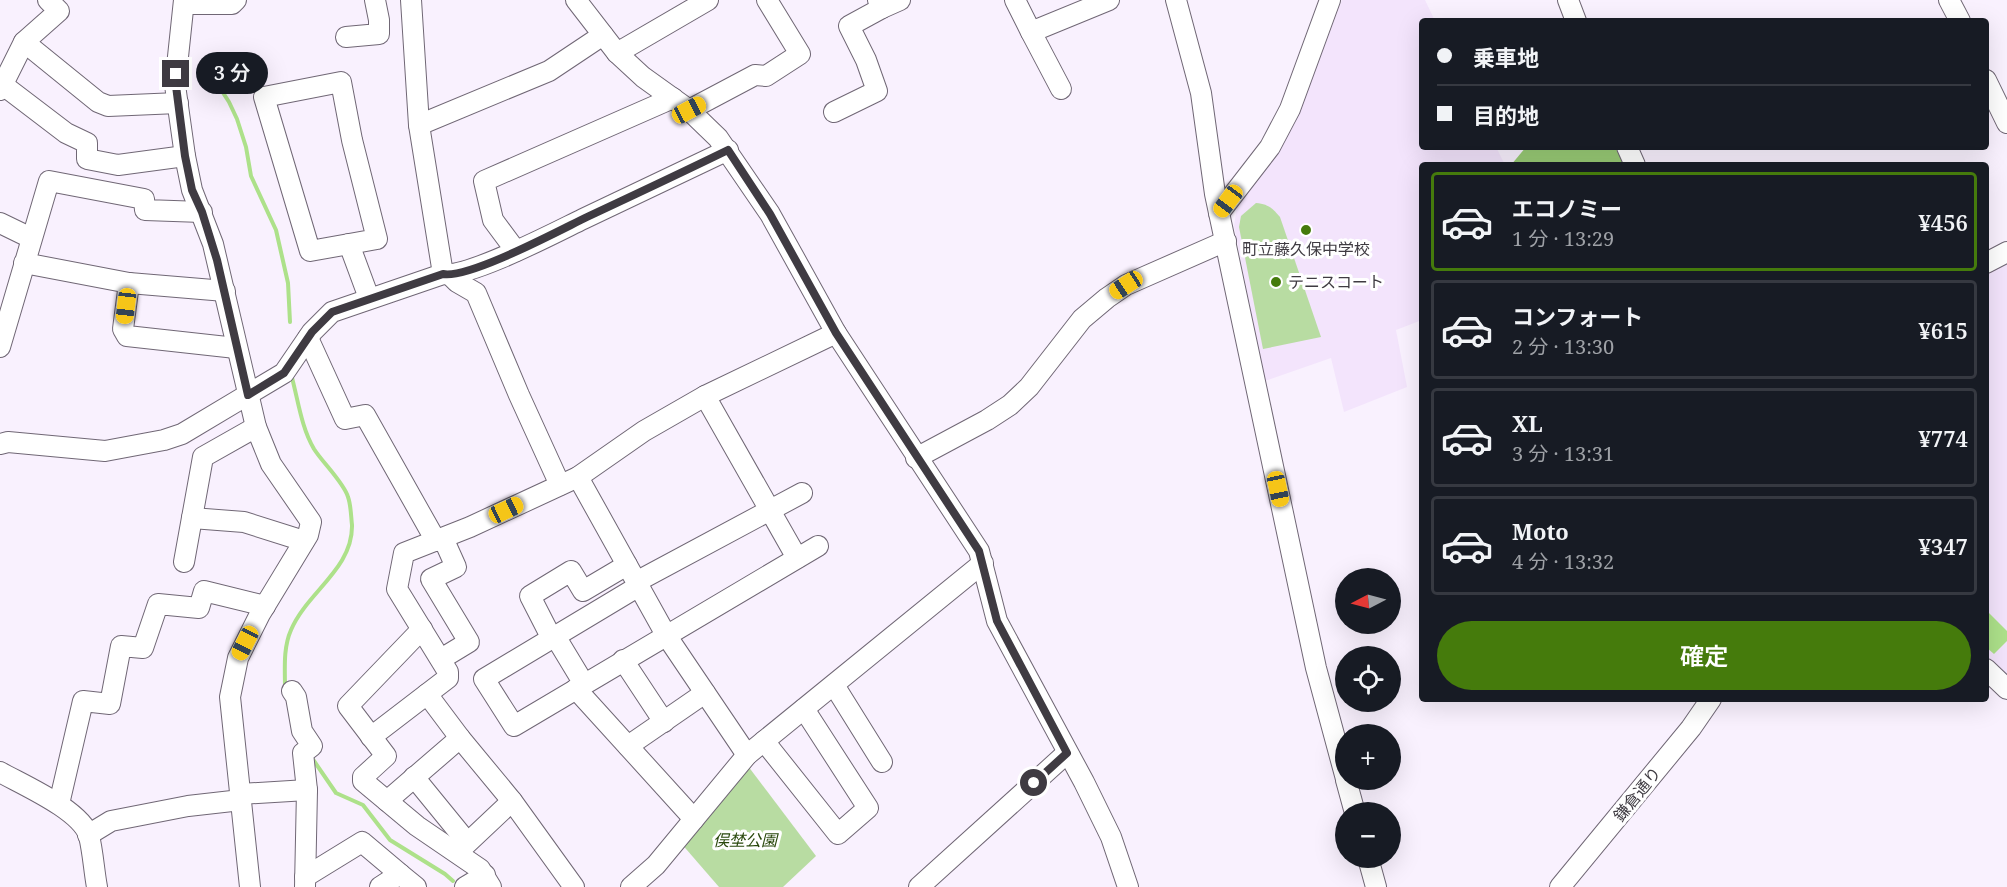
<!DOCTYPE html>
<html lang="ja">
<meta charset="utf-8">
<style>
:root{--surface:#171b24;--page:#20242c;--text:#f1f3f6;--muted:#9ea1a6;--line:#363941;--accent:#457b0c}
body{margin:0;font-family:"Noto Serif","Noto Sans JP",serif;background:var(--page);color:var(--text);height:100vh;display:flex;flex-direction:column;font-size:22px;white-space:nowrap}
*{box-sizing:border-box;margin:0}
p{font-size:20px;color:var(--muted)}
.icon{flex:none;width:33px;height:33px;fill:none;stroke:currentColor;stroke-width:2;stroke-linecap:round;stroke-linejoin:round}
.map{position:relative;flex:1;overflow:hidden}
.side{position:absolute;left:1419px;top:162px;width:570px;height:540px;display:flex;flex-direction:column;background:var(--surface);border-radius:6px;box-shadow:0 6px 24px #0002}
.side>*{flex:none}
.top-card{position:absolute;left:1419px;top:18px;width:570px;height:132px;border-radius:6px;box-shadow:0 6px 24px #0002;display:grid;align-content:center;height:132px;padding:0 18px;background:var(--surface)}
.needle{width:39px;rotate:264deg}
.buttons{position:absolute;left:1335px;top:568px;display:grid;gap:12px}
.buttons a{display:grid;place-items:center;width:66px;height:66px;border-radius:50%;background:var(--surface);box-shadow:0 6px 24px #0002;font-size:30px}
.end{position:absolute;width:27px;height:27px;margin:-14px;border:8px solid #3f3b42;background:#fff;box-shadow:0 0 0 3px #fff}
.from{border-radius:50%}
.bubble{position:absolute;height:42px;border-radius:21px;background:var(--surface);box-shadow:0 6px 24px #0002;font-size:20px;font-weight:600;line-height:42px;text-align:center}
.car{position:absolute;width:18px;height:36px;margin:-18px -9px;border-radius:8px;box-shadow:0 0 4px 2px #0007;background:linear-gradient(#f5c518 24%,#345 0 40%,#f5c518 0 76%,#345 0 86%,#f5c518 0)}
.top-card b{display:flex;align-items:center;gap:21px;height:57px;font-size:22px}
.top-card b+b{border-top:2px solid var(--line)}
.top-card i{width:15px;height:15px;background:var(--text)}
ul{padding:10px 0 0;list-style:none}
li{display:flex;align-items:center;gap:18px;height:99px;margin:0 12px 9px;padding:0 6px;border:3px solid var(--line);border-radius:6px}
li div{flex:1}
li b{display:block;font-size:22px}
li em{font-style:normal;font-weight:600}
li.selected{border-color:var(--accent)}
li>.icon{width:54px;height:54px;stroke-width:1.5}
.primary-button{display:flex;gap:12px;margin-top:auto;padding:12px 18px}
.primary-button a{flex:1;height:69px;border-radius:36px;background:var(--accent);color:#fff;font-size:24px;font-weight:600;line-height:69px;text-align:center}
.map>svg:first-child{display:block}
.built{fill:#f3e4fc}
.green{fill:#b8dca2}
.forest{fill:#98ca75}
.water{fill:#ade18a}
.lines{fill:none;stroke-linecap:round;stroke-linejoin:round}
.stream{stroke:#ade18a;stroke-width:4}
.minor-casing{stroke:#706775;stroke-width:22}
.minor{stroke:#fff;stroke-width:20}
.route{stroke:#3f3b42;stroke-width:8}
.poi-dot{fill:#457b0c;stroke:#fff;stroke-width:2}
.labels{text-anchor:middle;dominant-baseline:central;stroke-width:6;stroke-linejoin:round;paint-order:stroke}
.poi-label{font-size:16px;fill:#3f3b42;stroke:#fff}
.street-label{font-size:16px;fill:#3f3b42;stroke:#fff}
.park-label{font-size:16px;font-style:italic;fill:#29480c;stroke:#fff}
</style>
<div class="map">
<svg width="2007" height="887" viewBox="0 0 2007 887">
<rect width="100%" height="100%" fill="#f9f1fe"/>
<g class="built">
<polygon points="1342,0 1425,0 1435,21 1422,21 1422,147 1496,147 1505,165 1422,165 1422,320 1396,330 1407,387 1344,412 1331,358 1265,381 1234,226 1237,206 1282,147 1296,121"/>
<polygon points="2007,259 2007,681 1986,664 1986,272"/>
</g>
<g class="green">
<path d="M1256,203C1268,204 1272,208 1280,217L1321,337L1263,349L1239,227L1241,216Z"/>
<polygon points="748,766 816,856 783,887 719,887 680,842"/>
</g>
<polygon class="forest" points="1526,147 1624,147 1632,165 1511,165"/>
<polygon class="water" points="1986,610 2007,631 2007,641 1994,654 1986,647"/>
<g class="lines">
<g class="stream">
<polyline points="220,88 229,102 237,119 246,147 251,176 276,230 288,283 290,322"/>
<path d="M285,688C285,669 283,648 291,630C307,592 353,569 352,525C351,517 351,505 348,497C344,483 323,463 314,449C301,427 298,399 291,374"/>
<polyline points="312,758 336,793 363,805 390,840 445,874 453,881"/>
</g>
<g class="minor-casing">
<g id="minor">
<polyline points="184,0 175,85 185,156 192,190 213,244 256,427 271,464 311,522 308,535 260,614 238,658 230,697 250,887"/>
<polyline points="411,0 419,125"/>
<polyline points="576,0 617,53 643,77 689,110 718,138 770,214 836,333 979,551 997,621 1084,782 1111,837 1128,887"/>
<polyline points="878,0 882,8 900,0"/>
<polyline points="1015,0 1031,32 1109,0"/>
<polyline points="1176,0 1201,93 1215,194 1316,668 1346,779"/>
<polyline points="1568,0 1576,21"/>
<polyline points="1949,0 1960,21"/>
<polyline points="184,4 232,4 236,0"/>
<polyline points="1031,32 1061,89"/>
<polyline points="346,37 379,34 379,20 375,0"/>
<polyline points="24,42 98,102 108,106 178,103"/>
<polyline points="617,53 708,0"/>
<polyline points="1986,80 2007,123"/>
<polygon points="341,82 352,140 377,239 310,251 264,97"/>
<polyline points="3,85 66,133 87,143 87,159 118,165 185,156"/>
<polyline points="0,90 24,42 59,11 48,0"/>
<polyline points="689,110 755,75 766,76 800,54 767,0"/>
<polyline points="834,112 877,91 866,60 849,26 882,8"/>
<polyline points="1627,147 1635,165"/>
<polyline points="1219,213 1270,147 1290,109 1330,0"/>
<polyline points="0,223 31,238"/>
<polyline points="349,244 369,298"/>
<polyline points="516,251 493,220 484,181 673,98"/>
<polyline points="24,263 129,283 225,291"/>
<polyline points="1986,263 2007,252"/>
<polyline points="443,274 419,125 549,71 603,35"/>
<polyline points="450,275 457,282 476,293 519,395 560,485"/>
<polyline points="129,283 123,329 127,336 236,348"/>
<polyline points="308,338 345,419 365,415 436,541"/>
<polyline points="0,347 49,181 144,199 145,210 202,212"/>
<polyline points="705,396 797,558"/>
<path d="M0,444L8,442L105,451L164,440L182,434L284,373L312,332L332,312L443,274C469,278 556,232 583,219C631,196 680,173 728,150"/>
<polyline points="916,458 987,420 1010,405 1029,387 1082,319 1107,298 1126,285 1226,241"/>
<polyline points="578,477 666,635 747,755"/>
<polyline points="192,518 244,522 304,541"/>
<polyline points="184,562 203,457 256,427"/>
<polyline points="636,582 802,493"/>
<polyline points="639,586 484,679 514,726 818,546"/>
<polyline points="422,629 348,706 386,756 363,777 363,781 417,826 480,869 491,887"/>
<polyline points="555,636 584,684"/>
<polyline points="552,639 530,596 571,571 583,591 627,565"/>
<polyline points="441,659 469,642 431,579 456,567 443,538"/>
<polyline points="623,660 664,722"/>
<polyline points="1986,669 2007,689"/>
<polyline points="834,685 882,762"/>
<polyline points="576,689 694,819"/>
<polyline points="292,691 296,697 302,731 312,746 303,753 307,790 305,887"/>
<polyline points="427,694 460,738"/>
<polyline points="371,737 448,678 448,672 397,589 404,553 470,527 578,477 644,431 705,396 836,333"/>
<polyline points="764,741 838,834 868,808 804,709"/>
<polyline points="628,746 705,693"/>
<path d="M0,772C23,785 81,810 89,836C93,852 94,871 97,887"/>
<polyline points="414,777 467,842"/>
<polyline points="1346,780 1355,813"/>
<polyline points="240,794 307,790"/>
<polyline points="387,801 460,738 512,801 574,887"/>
<polyline points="59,804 83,701 110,704 121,646 143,648 158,604 199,608 204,591 265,606"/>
<polyline points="88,835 111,821 188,806 241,800"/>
<polyline points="459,851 512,801"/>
<polyline points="1368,858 1376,887"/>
<polyline points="400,874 416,887"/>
<polyline points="305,877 362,842 400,874 380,887"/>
<polyline points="465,887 485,875"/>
<polyline points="631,887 656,865 747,755 983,563"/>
<polyline points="919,887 1067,753"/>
<polyline points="1560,887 1691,728 1711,699"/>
</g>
</g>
<use href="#minor" class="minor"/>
</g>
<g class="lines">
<path class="route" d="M176,74V86L185,156L192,190L202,212L217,260L248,395L284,373L312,332L332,312L443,274C469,279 560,230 587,217C634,195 681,173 728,150L770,214L836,333L979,551L997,621L1067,753L1034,783"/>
</g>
<g class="poi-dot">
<circle cx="1306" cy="230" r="6"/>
<circle cx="1276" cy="282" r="6"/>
</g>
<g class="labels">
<g class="poi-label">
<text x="1306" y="249">町立藤久保中学校</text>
<text x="1288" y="282" text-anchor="start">テニスコート</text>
</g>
<g class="street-label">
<text transform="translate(1637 794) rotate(-51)">鎌倉通り</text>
</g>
<g class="park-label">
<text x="745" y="840">俣埜公園</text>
</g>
</g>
</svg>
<div class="buttons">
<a><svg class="needle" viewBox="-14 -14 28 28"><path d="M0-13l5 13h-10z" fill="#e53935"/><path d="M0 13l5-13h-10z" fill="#9ea1a6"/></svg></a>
<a><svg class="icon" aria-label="locate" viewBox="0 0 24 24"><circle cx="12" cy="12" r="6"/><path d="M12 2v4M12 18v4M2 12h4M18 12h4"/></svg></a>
<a>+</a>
<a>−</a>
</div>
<i class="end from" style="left:1034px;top:783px"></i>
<i class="end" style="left:176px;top:74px"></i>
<div class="bubble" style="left:196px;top:52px;width:72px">3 分</div>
<i class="car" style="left:689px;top:110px;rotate:62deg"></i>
<i class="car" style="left:1228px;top:201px;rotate:217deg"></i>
<i class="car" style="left:1126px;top:285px;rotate:237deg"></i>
<i class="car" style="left:126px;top:306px;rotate:187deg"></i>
<i class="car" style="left:1278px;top:489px;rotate:168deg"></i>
<i class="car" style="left:506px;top:510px;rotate:65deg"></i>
<i class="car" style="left:245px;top:643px;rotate:207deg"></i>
<div class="top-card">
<b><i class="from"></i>乗車地</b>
<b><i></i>目的地</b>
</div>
<section class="side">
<ul>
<li class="selected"><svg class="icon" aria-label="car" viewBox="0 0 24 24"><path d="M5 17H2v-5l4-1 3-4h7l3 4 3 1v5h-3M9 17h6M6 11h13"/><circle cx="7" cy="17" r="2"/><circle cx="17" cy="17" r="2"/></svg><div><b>エコノミー</b><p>1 分 · 13:29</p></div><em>¥456</em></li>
<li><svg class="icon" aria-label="car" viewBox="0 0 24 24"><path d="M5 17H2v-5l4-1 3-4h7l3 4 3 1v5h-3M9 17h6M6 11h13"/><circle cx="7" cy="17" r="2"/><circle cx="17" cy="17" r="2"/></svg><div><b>コンフォート</b><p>2 分 · 13:30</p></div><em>¥615</em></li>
<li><svg class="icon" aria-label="car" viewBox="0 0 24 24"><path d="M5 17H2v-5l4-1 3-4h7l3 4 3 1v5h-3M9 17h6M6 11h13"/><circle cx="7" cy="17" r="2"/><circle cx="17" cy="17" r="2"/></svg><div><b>XL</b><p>3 分 · 13:31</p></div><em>¥774</em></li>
<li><svg class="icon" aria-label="car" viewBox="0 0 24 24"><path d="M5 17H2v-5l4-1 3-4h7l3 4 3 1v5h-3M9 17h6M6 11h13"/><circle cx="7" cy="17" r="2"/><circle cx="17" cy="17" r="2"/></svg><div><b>Moto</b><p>4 分 · 13:32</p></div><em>¥347</em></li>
</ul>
<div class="primary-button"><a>確定</a></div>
</section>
</div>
